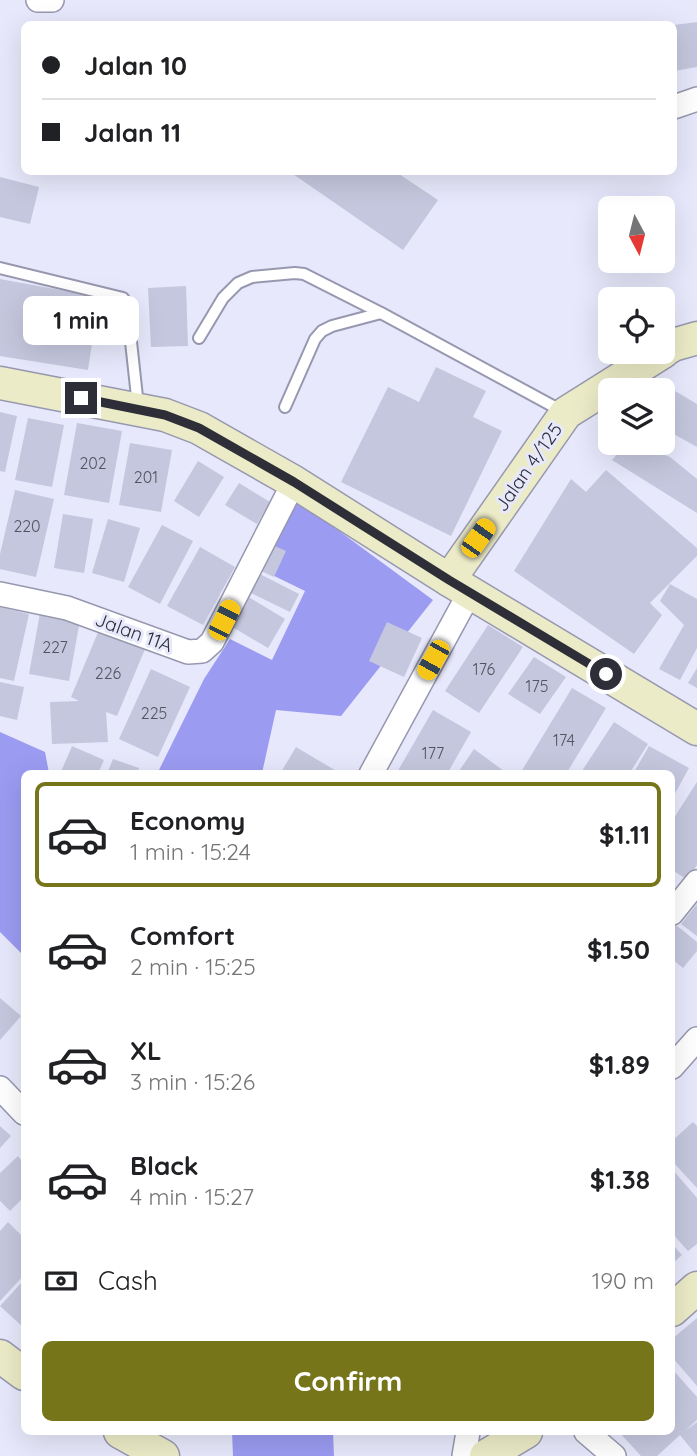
<!DOCTYPE html>
<meta charset="utf-8">
<style>
:root{--surface:#fff;--page:#f6f6f6;--text:#202124;--muted:#757577;--line:#e0e0e0;--accent:#77751a}
body{margin:0;font-family:Quicksand,sans-serif;background:var(--page);color:var(--text);height:100vh;display:flex;flex-direction:column;font-size:26px;white-space:nowrap}
*{box-sizing:border-box;margin:0}
p{font-size:23px;color:var(--muted)}
.icon{flex:none;width:38px;height:38px;fill:none;stroke:currentColor;stroke-width:2;stroke-linecap:round;stroke-linejoin:round}
.map{position:relative;flex:1;overflow:hidden}
.panel{position:absolute;left:21px;top:770px;width:654px;height:665px;display:flex;flex-direction:column;background:var(--surface);border-radius:10px;box-shadow:0 7px 28px #0002}
.panel>*{flex:none}
.banner{position:absolute;left:21px;top:21px;width:656px;height:154px;border-radius:10px;box-shadow:0 7px 28px #0002;display:grid;align-content:center;height:154px;padding:0 21px;background:var(--surface)}
.needle{width:46px;rotate:173deg}
.tools{position:absolute;left:598px;top:196px;display:grid;gap:14px}
.tools a{display:grid;place-items:center;width:77px;height:77px;border-radius:10px;background:var(--surface);box-shadow:0 7px 28px #0002;font-size:35px}
.end{position:absolute;width:32px;height:32px;margin:-16px;border:9px solid #2d2e37;background:#fff;box-shadow:0 0 0 4px #fff}
.from{border-radius:50%}
.bubble{position:absolute;height:49px;border-radius:10px;background:var(--surface);box-shadow:0 7px 28px #0002;font-size:23px;font-weight:700;line-height:49px;text-align:center}
.car{position:absolute;width:21px;height:42px;margin:-21px -10px;border-radius:9px;box-shadow:0 0 5px 2px #0007;background:linear-gradient(#f5c518 24%,#345 0 40%,#f5c518 0 76%,#345 0 86%,#f5c518 0)}
.banner b{display:flex;align-items:center;gap:24px;height:66px;font-size:26px}
.banner b+b{border-top:2px solid var(--line)}
.banner i{width:18px;height:18px;background:var(--text)}
ul{padding:12px 0 0;list-style:none}
li{display:flex;align-items:center;gap:21px;height:105px;margin:0 14px 10px;padding:0 7px;border:4px solid transparent;border-radius:10px}
li div{flex:1}
li b{display:block;font-size:26px}
li em{font-style:normal;font-weight:700}
li.active{border-color:var(--accent)}
li>.icon{width:63px;height:63px;stroke-width:1.5}
.pay{display:flex;align-items:center;gap:18px;height:77px;padding:0 21px;font-size:26px}
.pay p{margin-inline-start:auto}
.cta{display:flex;gap:14px;margin-top:auto;padding:14px 21px}
.cta a{flex:1;height:80px;border-radius:10px;background:var(--accent);color:#fff;font-size:28px;font-weight:700;line-height:80px;text-align:center}
.map>svg:first-child{display:block}
.forest{fill:#9b9bf2}
.building{fill:#c5c7de}
.lines{fill:none;stroke-linecap:round;stroke-linejoin:round}
.lane-casing{stroke:#9798af;stroke-width:14}
.street-casing{stroke:#9798af;stroke-width:26}
.secondary-casing{stroke:#9798af;stroke-width:35}
.lane{stroke:#fff;stroke-width:10}
.street{stroke:#fff;stroke-width:23}
.secondary{stroke:#ecebc7;stroke-width:32}
.route{stroke:#2d2e37;stroke-width:9}
.labels{text-anchor:middle;dominant-baseline:central;stroke-width:6;stroke-linejoin:round;paint-order:stroke}
.number-label{font-size:16px;fill:#535461}
.street-label{font-size:19px;fill:#2d2e37;stroke:#e7e8fb}
</style>
<div class="map">
<svg width="697" height="1456" viewBox="0 0 697 1456">
<rect width="100%" height="100%" fill="#e7e8fb"/>
<g class="forest">
<polygon points="297,500 433,600 341,716 276,710 262,773 157,774 204,679 230,639 272,660 305,591 262,570"/>
<polygon points="0,732 45,752 49,773 24,774 24,956 0,932"/>
<polygon points="232,1432 333,1432 334,1456 233,1456"/>
</g>
<g class="building">
<polygon points="697,22 697,67 674,71 674,25"/>
<polygon points="290,172 396,172 438,200 403,250"/>
<polygon points="0,177 39,187 30,224 0,217"/>
<polygon points="0,279 99,297 88,370 0,356"/>
<polygon points="186,286 188,346 151,347 148,288"/>
<polygon points="436,367 486,391 473,417 502,431 451,536 341,482 388,387 419,402"/>
<polygon points="670,388 697,404 697,447 663,428 663,400"/>
<polygon points="0,412 17,416 5,472 0,471"/>
<polygon points="28,418 64,425 52,487 15,480"/>
<polygon points="77,423 122,431 109,503 64,495"/>
<polygon points="130,443 172,450 161,512 119,505"/>
<polygon points="626,443 637,443 670,457 697,479 697,513 612,460"/>
<polygon points="198,461 224,477 199,517 174,501"/>
<polygon points="606,470 697,548 697,556 650,603 662,615 634,654 514,571 571,479 586,492"/>
<polygon points="239,483 270,502 257,524 225,505"/>
<polygon points="15,490 54,499 36,577 0,569 0,554"/>
<polygon points="63,514 93,519 84,573 54,568"/>
<polygon points="108,519 140,528 124,582 92,573"/>
<polygon points="162,525 193,541 160,604 128,587"/>
<polygon points="270,544 286,551 274,577 259,570"/>
<polygon points="200,547 235,567 203,625 167,606"/>
<polygon points="254,571 299,594 290,612 245,590"/>
<polygon points="670,584 697,599 697,648 680,680 659,669 684,625 660,601"/>
<polygon points="247,596 285,619 268,648 229,625"/>
<polygon points="0,607 29,614 14,681 0,678"/>
<polygon points="40,613 80,620 69,681 29,674"/>
<polygon points="387,622 422,638 404,677 369,661"/>
<polygon points="488,625 523,647 479,713 445,691"/>
<polygon points="99,630 145,649 117,716 106,712 108,742 52,744 50,702 79,701 71,697"/>
<polygon points="534,657 566,677 540,714 508,694"/>
<polygon points="697,668 697,688 688,683"/>
<polygon points="151,669 190,687 158,757 119,739"/>
<polygon points="0,682 24,687 17,720 0,716"/>
<polygon points="572,688 606,708 566,774 521,772"/>
<polygon points="433,710 471,732 447,774 396,774"/>
<polygon points="614,722 648,744 629,774 580,774"/>
<polygon points="72,746 104,760 98,774 60,774"/>
<polygon points="649,746 689,768 672,799 672,774 633,774"/>
<polygon points="296,747 338,772 337,774 280,774"/>
<polygon points="474,749 508,774 457,774"/>
<polygon points="113,759 139,768 137,774 107,774"/>
<polygon points="697,782 697,865 688,880 672,870 672,821"/>
<polygon points="697,904 697,936 681,924"/>
<polygon points="676,925 697,942 697,951 683,968 672,959 672,930"/>
<polygon points="0,998 21,1016 0,1040"/>
<polygon points="693,1122 697,1126 697,1188 672,1161 672,1141"/>
<polygon points="0,1126 11,1136 0,1148"/>
<polygon points="18,1156 24,1164 24,1197 10,1211 0,1201 0,1173"/>
<polygon points="672,1169 697,1198 697,1244 688,1251 672,1233"/>
<polygon points="8,1222 24,1238 24,1275 0,1301 0,1231"/>
<polygon points="672,1244 682,1255 672,1264"/>
<polygon points="24,1280 24,1328 0,1306"/>
<polygon points="697,1318 697,1386 672,1357 672,1339"/>
<polygon points="672,1369 697,1397 697,1420 685,1431 697,1422 697,1456 680,1435 657,1456 641,1456 619,1432 672,1432"/>
</g>
<g class="lines">
<g class="lane-casing">
<g id="lane">
<polyline points="0,268 123,298 127,305 138,406"/>
<polyline points="199,338 223,298 238,283 252,277 295,273 304,274 381,313 562,411"/>
<polyline points="285,407 315,339 322,331 332,326 381,313"/>
</g>
</g>
<g class="street-casing">
<g id="street">
<polyline points="38,0 52,0"/>
<polyline points="674,107 697,99"/>
<polyline points="0,594 67,608 188,652 202,651 212,642 294,482"/>
<polyline points="371,774 470,592"/>
<polyline points="672,913 697,882"/>
<polyline points="672,1067 697,1039"/>
<polyline points="0,1088 24,1113"/>
<polyline points="586,1432 614,1456"/>
<polyline points="464,1456 468,1432"/>
</g>
</g>
<g class="secondary-casing">
<g id="secondary">
<polyline points="663,351 673,345 697,338"/>
<polyline points="0,383 165,415 199,428 294,482 449,580 697,729"/>
<polyline points="449,580 566,413 663,352"/>
<polyline points="672,1310 697,1288"/>
<polyline points="0,1356 24,1374"/>
<polyline points="120,1432 163,1456"/>
<polyline points="486,1456 526,1432"/>
</g>
</g>
<use href="#lane" class="lane"/>
<use href="#street" class="street"/>
<use href="#secondary" class="secondary"/>
</g>
<g class="lines">
<polyline class="route" points="81,398 165,415 199,428 294,482 449,580 606,674"/>
</g>
<g class="labels">
<g class="number-label">
<text x="93" y="463">202</text>
<text x="146" y="477">201</text>
<text x="27" y="526">220</text>
<text x="55" y="647">227</text>
<text x="484" y="669">176</text>
<text x="108" y="673">226</text>
<text x="537" y="686">175</text>
<text x="154" y="713">225</text>
<text x="564" y="740">174</text>
<text x="433" y="753">177</text>
</g>
<g class="street-label">
<text transform="translate(528 467) rotate(-55)">Jalan 4/125</text>
<text transform="translate(134 632) rotate(20)">Jalan 11A</text>
</g>
</g>
</svg>
<div class="tools">
<a><svg class="needle" viewBox="-14 -14 28 28"><path d="M0-13l5 13h-10z" fill="#e53935"/><path d="M0 13l5-13h-10z" fill="#757577"/></svg></a>
<a><svg class="icon" aria-label="locate" viewBox="0 0 24 24"><circle cx="12" cy="12" r="6"/><path d="M12 2v4M12 18v4M2 12h4M18 12h4"/></svg></a>
<a><svg class="icon" aria-label="layers" viewBox="0 0 24 24"><path d="M12 4l9 5-9 5-9-5zM3 14l9 5 9-5"/></svg></a>
</div>
<i class="end from" style="left:606px;top:674px"></i>
<i class="end" style="left:81px;top:398px"></i>
<div class="bubble" style="left:23px;top:296px;width:116px">1 min</div>
<i class="car" style="left:478px;top:538px;rotate:35deg"></i>
<i class="car" style="left:224px;top:620px;rotate:27deg"></i>
<i class="car" style="left:433px;top:660px;rotate:209deg"></i>
<div class="banner">
<b><i class="from"></i>Jalan 10</b>
<b><i></i>Jalan 11</b>
</div>
<section class="panel">
<ul>
<li class="active"><svg class="icon" aria-label="car" viewBox="0 0 24 24"><path d="M5 17H2v-5l4-1 3-4h7l3 4 3 1v5h-3M9 17h6M6 11h13"/><circle cx="7" cy="17" r="2"/><circle cx="17" cy="17" r="2"/></svg><div><b>Economy</b><p>1 min · 15:24</p></div><em>$1.11</em></li>
<li><svg class="icon" aria-label="car" viewBox="0 0 24 24"><path d="M5 17H2v-5l4-1 3-4h7l3 4 3 1v5h-3M9 17h6M6 11h13"/><circle cx="7" cy="17" r="2"/><circle cx="17" cy="17" r="2"/></svg><div><b>Comfort</b><p>2 min · 15:25</p></div><em>$1.50</em></li>
<li><svg class="icon" aria-label="car" viewBox="0 0 24 24"><path d="M5 17H2v-5l4-1 3-4h7l3 4 3 1v5h-3M9 17h6M6 11h13"/><circle cx="7" cy="17" r="2"/><circle cx="17" cy="17" r="2"/></svg><div><b>XL</b><p>3 min · 15:26</p></div><em>$1.89</em></li>
<li><svg class="icon" aria-label="car" viewBox="0 0 24 24"><path d="M5 17H2v-5l4-1 3-4h7l3 4 3 1v5h-3M9 17h6M6 11h13"/><circle cx="7" cy="17" r="2"/><circle cx="17" cy="17" r="2"/></svg><div><b>Black</b><p>4 min · 15:27</p></div><em>$1.38</em></li>
</ul>
<div class="pay"><svg class="icon" aria-label="cash" viewBox="0 0 24 24"><path d="M3 7h18v10H3z"/><circle cx="12" cy="12" r="2"/></svg>Cash<p>190 m</p></div>
<div class="cta"><a>Confirm</a></div>
</section>
</div>
